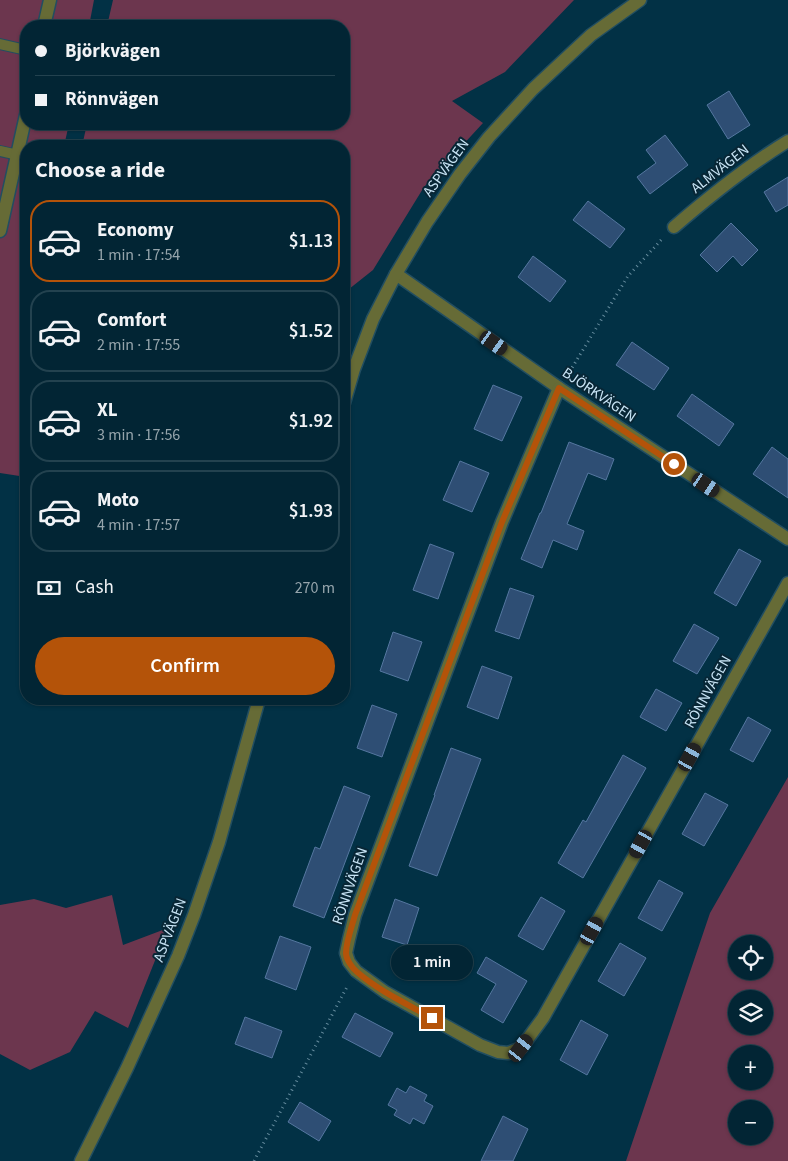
<!DOCTYPE html>
<meta charset="utf-8">
<style>
:root{--surface:#022534;--page:#0c2d3c;--text:#f1f3f6;--muted:#96a5ac;--line:#23424f;--accent:#b45309}
body{margin:0;font-family:"Source Sans 3",sans-serif;background:var(--page);color:var(--text);height:100vh;display:flex;flex-direction:column;font-size:19px;white-space:nowrap}
*{box-sizing:border-box;margin:0}
p{font-size:16px;color:var(--muted)}
.icon{flex:none;width:28px;height:28px;fill:none;stroke:currentColor;stroke-width:2;stroke-linecap:round;stroke-linejoin:round}
.map{position:relative;flex:1;overflow:hidden}
.drawer{position:absolute;left:20px;top:140px;width:330px;height:565px;display:flex;flex-direction:column;background:var(--surface);border-radius:20px;box-shadow:0 1px 4px #0004,0 0 0 1px var(--line)}
.drawer>*{flex:none}
.guide{position:absolute;left:20px;top:20px;width:330px;height:110px;border-radius:20px;box-shadow:0 1px 4px #0004,0 0 0 1px var(--line);display:grid;align-content:center;height:110px;padding:0 15px;background:var(--surface)}
.tools{position:absolute;left:728px;top:935px;display:grid;gap:10px}
.tools a{display:grid;place-items:center;width:45px;height:45px;border-radius:50%;background:var(--surface);box-shadow:0 1px 4px #0004,0 0 0 1px var(--line);font-size:25px}
.end{position:absolute;width:22px;height:22px;margin:-11px;border:6px solid #b45309;background:#fff;box-shadow:0 0 0 2px #fff}
.from{border-radius:50%}
.bubble{position:absolute;height:35px;border-radius:18px;background:var(--surface);box-shadow:0 1px 4px #0004,0 0 0 1px var(--line);font-size:16px;font-weight:600;line-height:35px;text-align:center}
.car{position:absolute;width:15px;height:30px;margin:-15px -8px;border-radius:6px;box-shadow:0 0 4px 1px #0007;background:linear-gradient(#222 24%,#8ab4d8 0 40%,#222 0 76%,#8ab4d8 0 86%,#222 0)}
.guide b{display:flex;align-items:center;gap:18px;height:48px;font-size:19px}
.guide b+b{border-top:1px solid var(--line)}
.guide i{width:12px;height:12px;background:var(--text)}
ul{padding:0;list-style:none}
li{display:flex;align-items:center;gap:15px;height:82px;margin:0 10px 8px;padding:0 5px;border:2px solid var(--line);border-radius:20px}
li div{flex:1}
li b{display:block;font-size:19px}
li em{font-style:normal;font-weight:600}
li.selected{border-color:var(--accent)}
li>.icon{width:45px;height:45px;stroke-width:1.5}
h2{padding:0 15px;font-size:22px;line-height:60px}
.pay{display:flex;align-items:center;gap:12px;height:55px;padding:0 15px;font-size:19px}
.pay p{margin-inline-start:auto}
.primary-button{display:flex;gap:10px;margin-top:auto;padding:10px 15px}
.primary-button a{flex:1;height:58px;border-radius:30px;background:var(--accent);color:#fff;font-size:20px;font-weight:600;line-height:58px;text-align:center}
.map>svg:first-child{display:block}
.green{fill:#6c364e;fill-rule:evenodd}
.building{fill:#2e4e74;stroke:#5577a0}
.lines{fill:none;stroke-linecap:round;stroke-linejoin:round}
.service-casing{stroke:#224e61;stroke-width:12}
.minor-casing{stroke:#224e61;stroke-width:15}
.tertiary-casing{stroke:#224e61;stroke-width:15}
.path{stroke:#678d9f;stroke-width:3;stroke-dasharray:1 4;stroke-linecap:butt}
.service{stroke:#666b36;stroke-width:10}
.minor{stroke:#666b36;stroke-width:12}
.tertiary{stroke:#666b36;stroke-width:12}
.route{stroke:#b45309;stroke-width:6}
.labels{text-anchor:middle;dominant-baseline:central;stroke-width:4;stroke-linejoin:round;paint-order:stroke}
.street-label{font-size:15px;fill:#c8e4f5;stroke:#082635}
</style>
<div class="map">
<svg width="788" height="1161" viewBox="0 0 788 1161">
<rect width="100%" height="100%" fill="#023145"/>
<g class="green">
<polygon points="0,0 94,0 89,26 26,26 26,124 69,124 64,146 26,146 26,477 0,473"/>
<polygon points="113,0 574,0 505,72 452,101 483,123 424,187 373,270 344,293 344,146 82,146 87,124 344,124 344,26 107,26"/>
<path d="M788,777V1161H626L710,913ZM736,944H764V971H736ZM736,999H764V1026H736ZM736,1054H764V1081H736ZM736,1109H764V1136H736Z"/>
<polygon points="112,895 123,945 168,928 128,1028 95,1011 70,1052 30,1070 0,1054 0,905 34,899 66,908"/>
</g>
<g class="building">
<polygon points="729,91 750,125 728,139 707,105"/>
<polygon points="665,135 688,165 650,194 637,177 656,163 646,150"/>
<polygon points="788,177 788,205 776,212 764,192"/>
<polygon points="588,201 625,229 610,248 573,220"/>
<polygon points="731,223 758,250 742,266 733,256 717,272 700,255"/>
<polygon points="533,256 566,281 550,302 518,277"/>
<polygon points="632,342 669,368 654,390 616,365"/>
<polygon points="493,385 522,397 502,441 474,429"/>
<polygon points="692,394 734,424 719,446 677,416"/>
<polygon points="569,442 614,459 606,480 588,473 567,524 584,531 577,550 553,540 542,568 521,559 540,513 541,513"/>
<polygon points="772,447 788,459 788,498 753,474"/>
<polygon points="460,461 489,473 472,512 443,500"/>
<polygon points="430,544 454,553 438,599 413,590"/>
<polygon points="739,549 761,561 736,606 714,593"/>
<polygon points="510,588 534,596 519,639 495,631"/>
<polygon points="694,624 719,638 697,674 673,661"/>
<polygon points="393,632 422,642 408,681 380,671"/>
<polygon points="482,666 512,677 498,719 467,707"/>
<polygon points="656,689 682,703 666,731 640,717"/>
<polygon points="372,705 397,714 382,757 357,748"/>
<polygon points="748,717 771,730 753,762 730,750"/>
<polygon points="451,748 481,759 437,876 409,866 435,795 434,795"/>
<polygon points="623,755 646,768 583,878 558,863 583,820 586,822"/>
<polygon points="344,786 370,796 324,918 293,906 315,847 320,849"/>
<polygon points="705,793 728,805 704,846 682,834"/>
<polygon points="659,880 683,893 662,931 638,918"/>
<polygon points="541,897 565,911 543,950 518,936"/>
<polygon points="395,899 419,908 407,945 382,937"/>
<polygon points="280,936 311,947 296,990 265,978"/>
<polygon points="620,943 646,958 624,996 598,981"/>
<polygon points="486,957 527,981 503,1023 481,1010 496,984 477,973"/>
<polygon points="355,1013 393,1033 380,1057 342,1037"/>
<polygon points="245,1017 282,1031 272,1058 235,1044"/>
<polygon points="581,1020 608,1035 587,1075 560,1060"/>
<polygon points="410,1086 427,1095 424,1101 433,1106 424,1124 413,1118 410,1124 394,1115 397,1110 388,1105 397,1088 406,1093"/>
<polygon points="300,1102 331,1121 319,1141 288,1122"/>
<polygon points="503,1116 528,1129 513,1161 481,1161"/>
</g>
<g class="lines">
<g class="service-casing">
<g id="service">
<polyline points="0,44 26,50"/>
<polyline points="0,151 18,155"/>
</g>
</g>
<g class="minor-casing">
<g id="minor">
<polyline points="44,26 50,0"/>
<path d="M674,227C710,196 747,166 788,141"/>
<polyline points="0,231 26,115"/>
<polyline points="396,274 559,388 788,539"/>
<polyline points="559,388 502,522 355,915 349,939 346,953 349,962 356,971 385,992 480,1045 498,1052 508,1053 521,1048 543,1018 788,583"/>
</g>
</g>
<g class="tertiary-casing">
<g id="tertiary">
<polyline points="344,403 354,369 373,319 396,274 427,222 460,174 489,137 533,89 591,35 640,0"/>
<polyline points="81,1161 127,1068 178,956 194,915 219,842 259,699"/>
</g>
</g>
<g class="path">
<polyline points="567,376 628,276 663,238"/>
<polyline points="254,1161 348,985"/>
</g>
<use href="#service" class="service"/>
<use href="#minor" class="minor"/>
<use href="#tertiary" class="tertiary"/>
</g>
<g class="lines">
<path class="route" d="M432,1018C407,1004 379,991 357,972C352,968 346,959 346,953C346,942 352,926 355,915L502,522L559,388L674,464"/>
</g>
<g class="labels">
<g class="street-label">
<text transform="translate(446 168) rotate(-54)">ASPVÄGEN</text>
<text transform="translate(720 169) rotate(-38)">ALMVÄGEN</text>
<text transform="translate(599 395) rotate(34)">BJÖRKVÄGEN</text>
<text transform="translate(708 692) rotate(-61)">RÖNNVÄGEN</text>
<text transform="translate(350 886) rotate(-71)">RÖNNVÄGEN</text>
<text transform="translate(170 930) rotate(-69)">ASPVÄGEN</text>
</g>
</g>
</svg>
<div class="tools">
<a><svg class="icon" aria-label="locate" viewBox="0 0 24 24"><circle cx="12" cy="12" r="6"/><path d="M12 2v4M12 18v4M2 12h4M18 12h4"/></svg></a>
<a><svg class="icon" aria-label="layers" viewBox="0 0 24 24"><path d="M12 4l9 5-9 5-9-5zM3 14l9 5 9-5"/></svg></a>
<a>+</a>
<a>−</a>
</div>
<i class="end from" style="left:674px;top:464px"></i>
<i class="end" style="left:432px;top:1018px"></i>
<div class="bubble" style="left:391px;top:945px;width:82px">1 min</div>
<i class="car" style="left:494px;top:343px;rotate:125deg"></i>
<i class="car" style="left:706px;top:485px;rotate:124deg"></i>
<i class="car" style="left:690px;top:757px;rotate:29deg"></i>
<i class="car" style="left:641px;top:844px;rotate:209deg"></i>
<i class="car" style="left:592px;top:931px;rotate:29deg"></i>
<i class="car" style="left:521px;top:1048px;rotate:37deg"></i>
<div class="guide">
<b><i class="from"></i>Björkvägen</b>
<b><i></i>Rönnvägen</b>
</div>
<section class="drawer">
<h2>Choose a ride</h2>
<ul>
<li class="selected"><svg class="icon" aria-label="car" viewBox="0 0 24 24"><path d="M5 17H2v-5l4-1 3-4h7l3 4 3 1v5h-3M9 17h6M6 11h13"/><circle cx="7" cy="17" r="2"/><circle cx="17" cy="17" r="2"/></svg><div><b>Economy</b><p>1 min · 17:54</p></div><em>$1.13</em></li>
<li><svg class="icon" aria-label="car" viewBox="0 0 24 24"><path d="M5 17H2v-5l4-1 3-4h7l3 4 3 1v5h-3M9 17h6M6 11h13"/><circle cx="7" cy="17" r="2"/><circle cx="17" cy="17" r="2"/></svg><div><b>Comfort</b><p>2 min · 17:55</p></div><em>$1.52</em></li>
<li><svg class="icon" aria-label="car" viewBox="0 0 24 24"><path d="M5 17H2v-5l4-1 3-4h7l3 4 3 1v5h-3M9 17h6M6 11h13"/><circle cx="7" cy="17" r="2"/><circle cx="17" cy="17" r="2"/></svg><div><b>XL</b><p>3 min · 17:56</p></div><em>$1.92</em></li>
<li><svg class="icon" aria-label="car" viewBox="0 0 24 24"><path d="M5 17H2v-5l4-1 3-4h7l3 4 3 1v5h-3M9 17h6M6 11h13"/><circle cx="7" cy="17" r="2"/><circle cx="17" cy="17" r="2"/></svg><div><b>Moto</b><p>4 min · 17:57</p></div><em>$1.93</em></li>
</ul>
<div class="pay"><svg class="icon" aria-label="cash" viewBox="0 0 24 24"><path d="M3 7h18v10H3z"/><circle cx="12" cy="12" r="2"/></svg>Cash<p>270 m</p></div>
<div class="primary-button"><a>Confirm</a></div>
</section>
</div>
